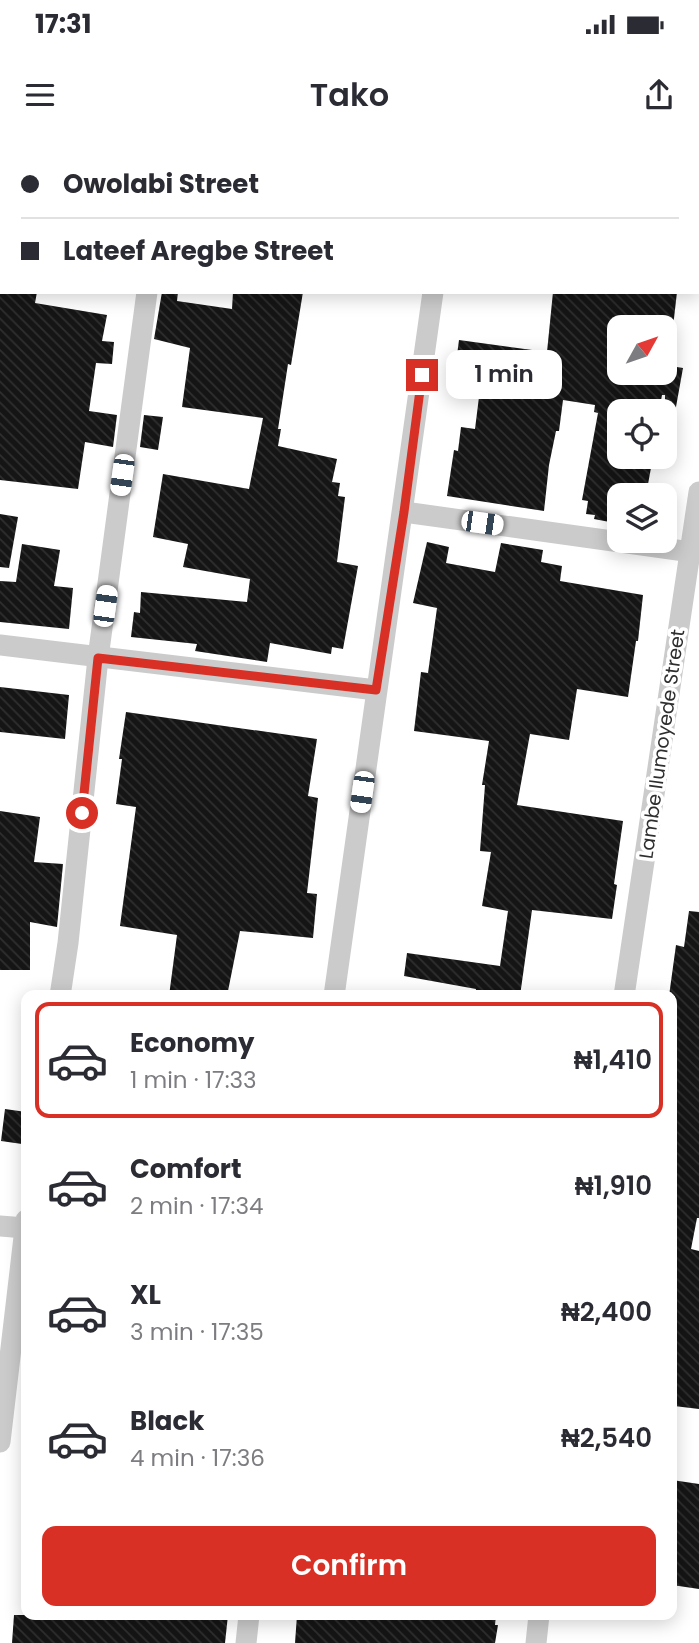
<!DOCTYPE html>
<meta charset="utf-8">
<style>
:root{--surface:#fff;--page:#f7f7f7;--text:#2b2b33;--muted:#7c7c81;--line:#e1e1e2;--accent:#d93025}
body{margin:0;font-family:Poppins,sans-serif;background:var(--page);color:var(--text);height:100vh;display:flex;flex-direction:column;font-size:26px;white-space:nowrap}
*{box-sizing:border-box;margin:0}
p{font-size:23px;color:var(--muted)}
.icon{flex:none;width:38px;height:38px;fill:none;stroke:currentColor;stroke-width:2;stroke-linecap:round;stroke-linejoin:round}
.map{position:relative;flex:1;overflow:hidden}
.drawer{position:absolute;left:21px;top:850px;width:656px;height:630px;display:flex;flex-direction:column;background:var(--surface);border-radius:14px;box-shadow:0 4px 18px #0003}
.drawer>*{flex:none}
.top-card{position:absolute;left:0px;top:0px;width:700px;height:154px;box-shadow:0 4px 18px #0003;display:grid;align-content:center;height:154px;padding:0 21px;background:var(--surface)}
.needle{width:46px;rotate:50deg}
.fabs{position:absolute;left:607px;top:175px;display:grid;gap:14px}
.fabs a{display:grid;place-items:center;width:70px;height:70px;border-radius:14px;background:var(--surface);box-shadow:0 4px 18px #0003;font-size:35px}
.end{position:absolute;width:32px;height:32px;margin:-16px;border:9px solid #d93025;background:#fff;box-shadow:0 0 0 4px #fff}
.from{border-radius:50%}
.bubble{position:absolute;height:49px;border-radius:14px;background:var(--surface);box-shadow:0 4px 18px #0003;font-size:23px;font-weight:600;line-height:49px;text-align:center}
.car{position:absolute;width:21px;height:42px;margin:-21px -10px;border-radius:9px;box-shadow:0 0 5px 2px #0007;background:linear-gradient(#fff 24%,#345 0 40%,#fff 0 76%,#345 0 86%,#fff 0)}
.top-card b{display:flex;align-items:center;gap:24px;height:66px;font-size:26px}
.top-card b+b{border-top:2px solid var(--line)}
.top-card i{width:18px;height:18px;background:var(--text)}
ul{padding:12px 0 0;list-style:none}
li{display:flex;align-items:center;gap:21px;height:116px;margin:0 14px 10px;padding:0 7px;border:4px solid transparent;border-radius:14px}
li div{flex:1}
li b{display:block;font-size:26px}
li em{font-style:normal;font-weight:600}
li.current{border-color:var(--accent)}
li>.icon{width:63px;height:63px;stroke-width:1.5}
.button{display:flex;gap:14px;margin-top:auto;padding:14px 21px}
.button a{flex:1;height:80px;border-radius:14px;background:var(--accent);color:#fff;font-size:28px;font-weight:600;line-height:80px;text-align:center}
.status{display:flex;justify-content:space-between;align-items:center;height:49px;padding:0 35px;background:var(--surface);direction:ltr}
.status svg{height:19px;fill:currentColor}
header{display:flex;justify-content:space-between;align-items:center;height:91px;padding:0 21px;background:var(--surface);font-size:32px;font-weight:600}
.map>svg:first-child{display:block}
.building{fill:url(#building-back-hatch)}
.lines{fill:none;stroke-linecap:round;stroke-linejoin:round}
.minor{stroke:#cbcbcb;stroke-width:21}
.route{stroke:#d93025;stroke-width:9}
.labels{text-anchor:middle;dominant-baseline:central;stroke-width:7;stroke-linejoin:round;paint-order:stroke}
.street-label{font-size:19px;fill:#2e2e2e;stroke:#fff}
</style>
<div class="status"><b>17:31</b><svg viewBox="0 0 49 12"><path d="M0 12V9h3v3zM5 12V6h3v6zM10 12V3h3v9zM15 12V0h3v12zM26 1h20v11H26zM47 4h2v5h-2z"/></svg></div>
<header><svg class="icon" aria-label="menu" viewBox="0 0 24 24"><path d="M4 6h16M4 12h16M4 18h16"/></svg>Tako<svg class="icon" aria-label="share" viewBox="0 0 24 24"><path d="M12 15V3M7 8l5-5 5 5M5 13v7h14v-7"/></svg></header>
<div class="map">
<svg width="699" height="1503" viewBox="0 0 699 1503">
<defs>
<pattern id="building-back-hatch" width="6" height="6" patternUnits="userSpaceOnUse" patternTransform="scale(1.75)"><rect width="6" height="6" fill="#151515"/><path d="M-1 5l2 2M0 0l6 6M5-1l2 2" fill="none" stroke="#2f2f2f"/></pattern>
</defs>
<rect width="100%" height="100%" fill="#fff"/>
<g class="building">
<polygon points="0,152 37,152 35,163 107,175 102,201 114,202 112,224 96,223 89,271 117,275 113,307 85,302 78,349 0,340"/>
<polygon points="162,152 178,152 177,161 232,169 233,152 303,152 291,225 288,224 278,289 281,289 278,306 337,319 332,342 340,343 338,356 345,357 337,422 358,426 343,509 332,507 331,514 270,503 267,522 195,511 197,504 131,497 134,472 140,473 141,452 247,462 250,439 183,427 188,404 153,397 163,334 249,349 263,278 182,267 190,208 154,199"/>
<polygon points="553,152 677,152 673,187 620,187 620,233 665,233 665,225 683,228 674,278 665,277 665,255 662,255 659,271 635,268 635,271 620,271 620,317 653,317 646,355 620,355 620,384 594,379 595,375 586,374 588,361 582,360 598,273 594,272 595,265 563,260 559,291 556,291 549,325 544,371 447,356 454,310 458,311 461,287 475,289 480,249 453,245 459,200 547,212"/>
<polygon points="144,275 163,277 158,310 140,307"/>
<polygon points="0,374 18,377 9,428 0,427"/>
<polygon points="427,402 449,407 446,423 495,432 501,403 543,410 541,422 562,426 560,441 643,455 638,501 636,501 628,557 577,549 569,600 530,594 517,665 623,681 614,744 617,745 612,779 532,770 520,856 475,856 476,849 404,836 407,813 500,826 508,771 482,766 491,712 480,711 485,645 482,645 489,601 414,591 421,532 428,533 437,468 413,463"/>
<polygon points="22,404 60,410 54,446 73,448 69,489 0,482 0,441 16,442"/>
<polygon points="0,547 69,555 65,599 0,592"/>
<polygon points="126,572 317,599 308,656 318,658 307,753 317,754 313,798 240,791 227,856 169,856 177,795 120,786 136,667 116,664 122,619 119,619"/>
<polygon points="0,671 40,677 34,722 63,724 57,787 30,782 30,830 0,830"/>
<polygon points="689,771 699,772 699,1078 697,1078 691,1109 699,1111 699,1269 674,1266 675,1253 672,1253 672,880 675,856 669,856 676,805 684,807"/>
<polygon points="5,969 26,972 22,1004 1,1001"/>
<polygon points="672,1340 699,1344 699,1449 672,1445"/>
<polygon points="14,1475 228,1475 225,1503 12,1503"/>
<polygon points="297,1475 496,1475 495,1485 498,1485 495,1503 295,1503"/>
</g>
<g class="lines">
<g class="minor">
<polyline points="167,2 167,0"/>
<polyline points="453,2 453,0"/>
<polyline points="404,372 699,413"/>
<polyline points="0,505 376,550"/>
<polyline points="60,856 68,803 98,518 147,152"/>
<polyline points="334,856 433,152"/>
<polyline points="624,856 699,352"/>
<polyline points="0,1086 25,1088"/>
<polyline points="0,1302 26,1080"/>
<polyline points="246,1503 249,1475"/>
<polyline points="536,1503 539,1475"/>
</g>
</g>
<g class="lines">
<polyline class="route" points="82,673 98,518 376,550 404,372 422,235"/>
</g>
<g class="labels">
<g class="street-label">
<text transform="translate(662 604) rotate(-82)">Lambe Ilumoyede Street</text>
</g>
</g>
</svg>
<div class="fabs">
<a><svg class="needle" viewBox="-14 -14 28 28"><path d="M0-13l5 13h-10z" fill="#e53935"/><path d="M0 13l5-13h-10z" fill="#7c7c81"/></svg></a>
<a><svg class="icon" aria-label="locate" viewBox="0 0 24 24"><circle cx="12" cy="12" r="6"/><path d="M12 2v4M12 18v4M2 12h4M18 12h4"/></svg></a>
<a><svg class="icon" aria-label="layers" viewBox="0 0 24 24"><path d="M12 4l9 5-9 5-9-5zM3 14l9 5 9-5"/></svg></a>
</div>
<i class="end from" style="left:82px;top:673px"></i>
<i class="end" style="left:422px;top:235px"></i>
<div class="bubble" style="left:446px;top:210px;width:116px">1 min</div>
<i class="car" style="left:122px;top:335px;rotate:188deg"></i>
<i class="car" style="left:482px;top:383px;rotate:98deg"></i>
<i class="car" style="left:105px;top:466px;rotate:8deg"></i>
<i class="car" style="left:362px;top:652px;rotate:188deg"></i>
<div class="top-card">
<b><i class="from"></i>Owolabi Street</b>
<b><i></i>Lateef Aregbe Street</b>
</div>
<section class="drawer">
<ul>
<li class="current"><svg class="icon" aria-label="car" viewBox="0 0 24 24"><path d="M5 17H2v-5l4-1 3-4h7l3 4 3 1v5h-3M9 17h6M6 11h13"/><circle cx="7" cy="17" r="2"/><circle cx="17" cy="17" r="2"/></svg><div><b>Economy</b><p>1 min · 17:33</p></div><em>₦1,410</em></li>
<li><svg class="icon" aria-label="car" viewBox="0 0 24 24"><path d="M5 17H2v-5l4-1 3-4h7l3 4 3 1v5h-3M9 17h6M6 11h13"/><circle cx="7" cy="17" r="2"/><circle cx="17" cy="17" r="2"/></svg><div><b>Comfort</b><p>2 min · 17:34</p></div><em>₦1,910</em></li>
<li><svg class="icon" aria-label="car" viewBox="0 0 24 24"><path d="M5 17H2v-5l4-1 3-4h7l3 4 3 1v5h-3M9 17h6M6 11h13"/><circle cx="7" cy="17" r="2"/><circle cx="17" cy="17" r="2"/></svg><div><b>XL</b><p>3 min · 17:35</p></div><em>₦2,400</em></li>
<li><svg class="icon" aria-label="car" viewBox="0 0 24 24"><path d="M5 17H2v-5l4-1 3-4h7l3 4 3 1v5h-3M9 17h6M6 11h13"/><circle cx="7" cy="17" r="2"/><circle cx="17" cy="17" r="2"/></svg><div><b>Black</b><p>4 min · 17:36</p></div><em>₦2,540</em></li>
</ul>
<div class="button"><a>Confirm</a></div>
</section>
</div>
